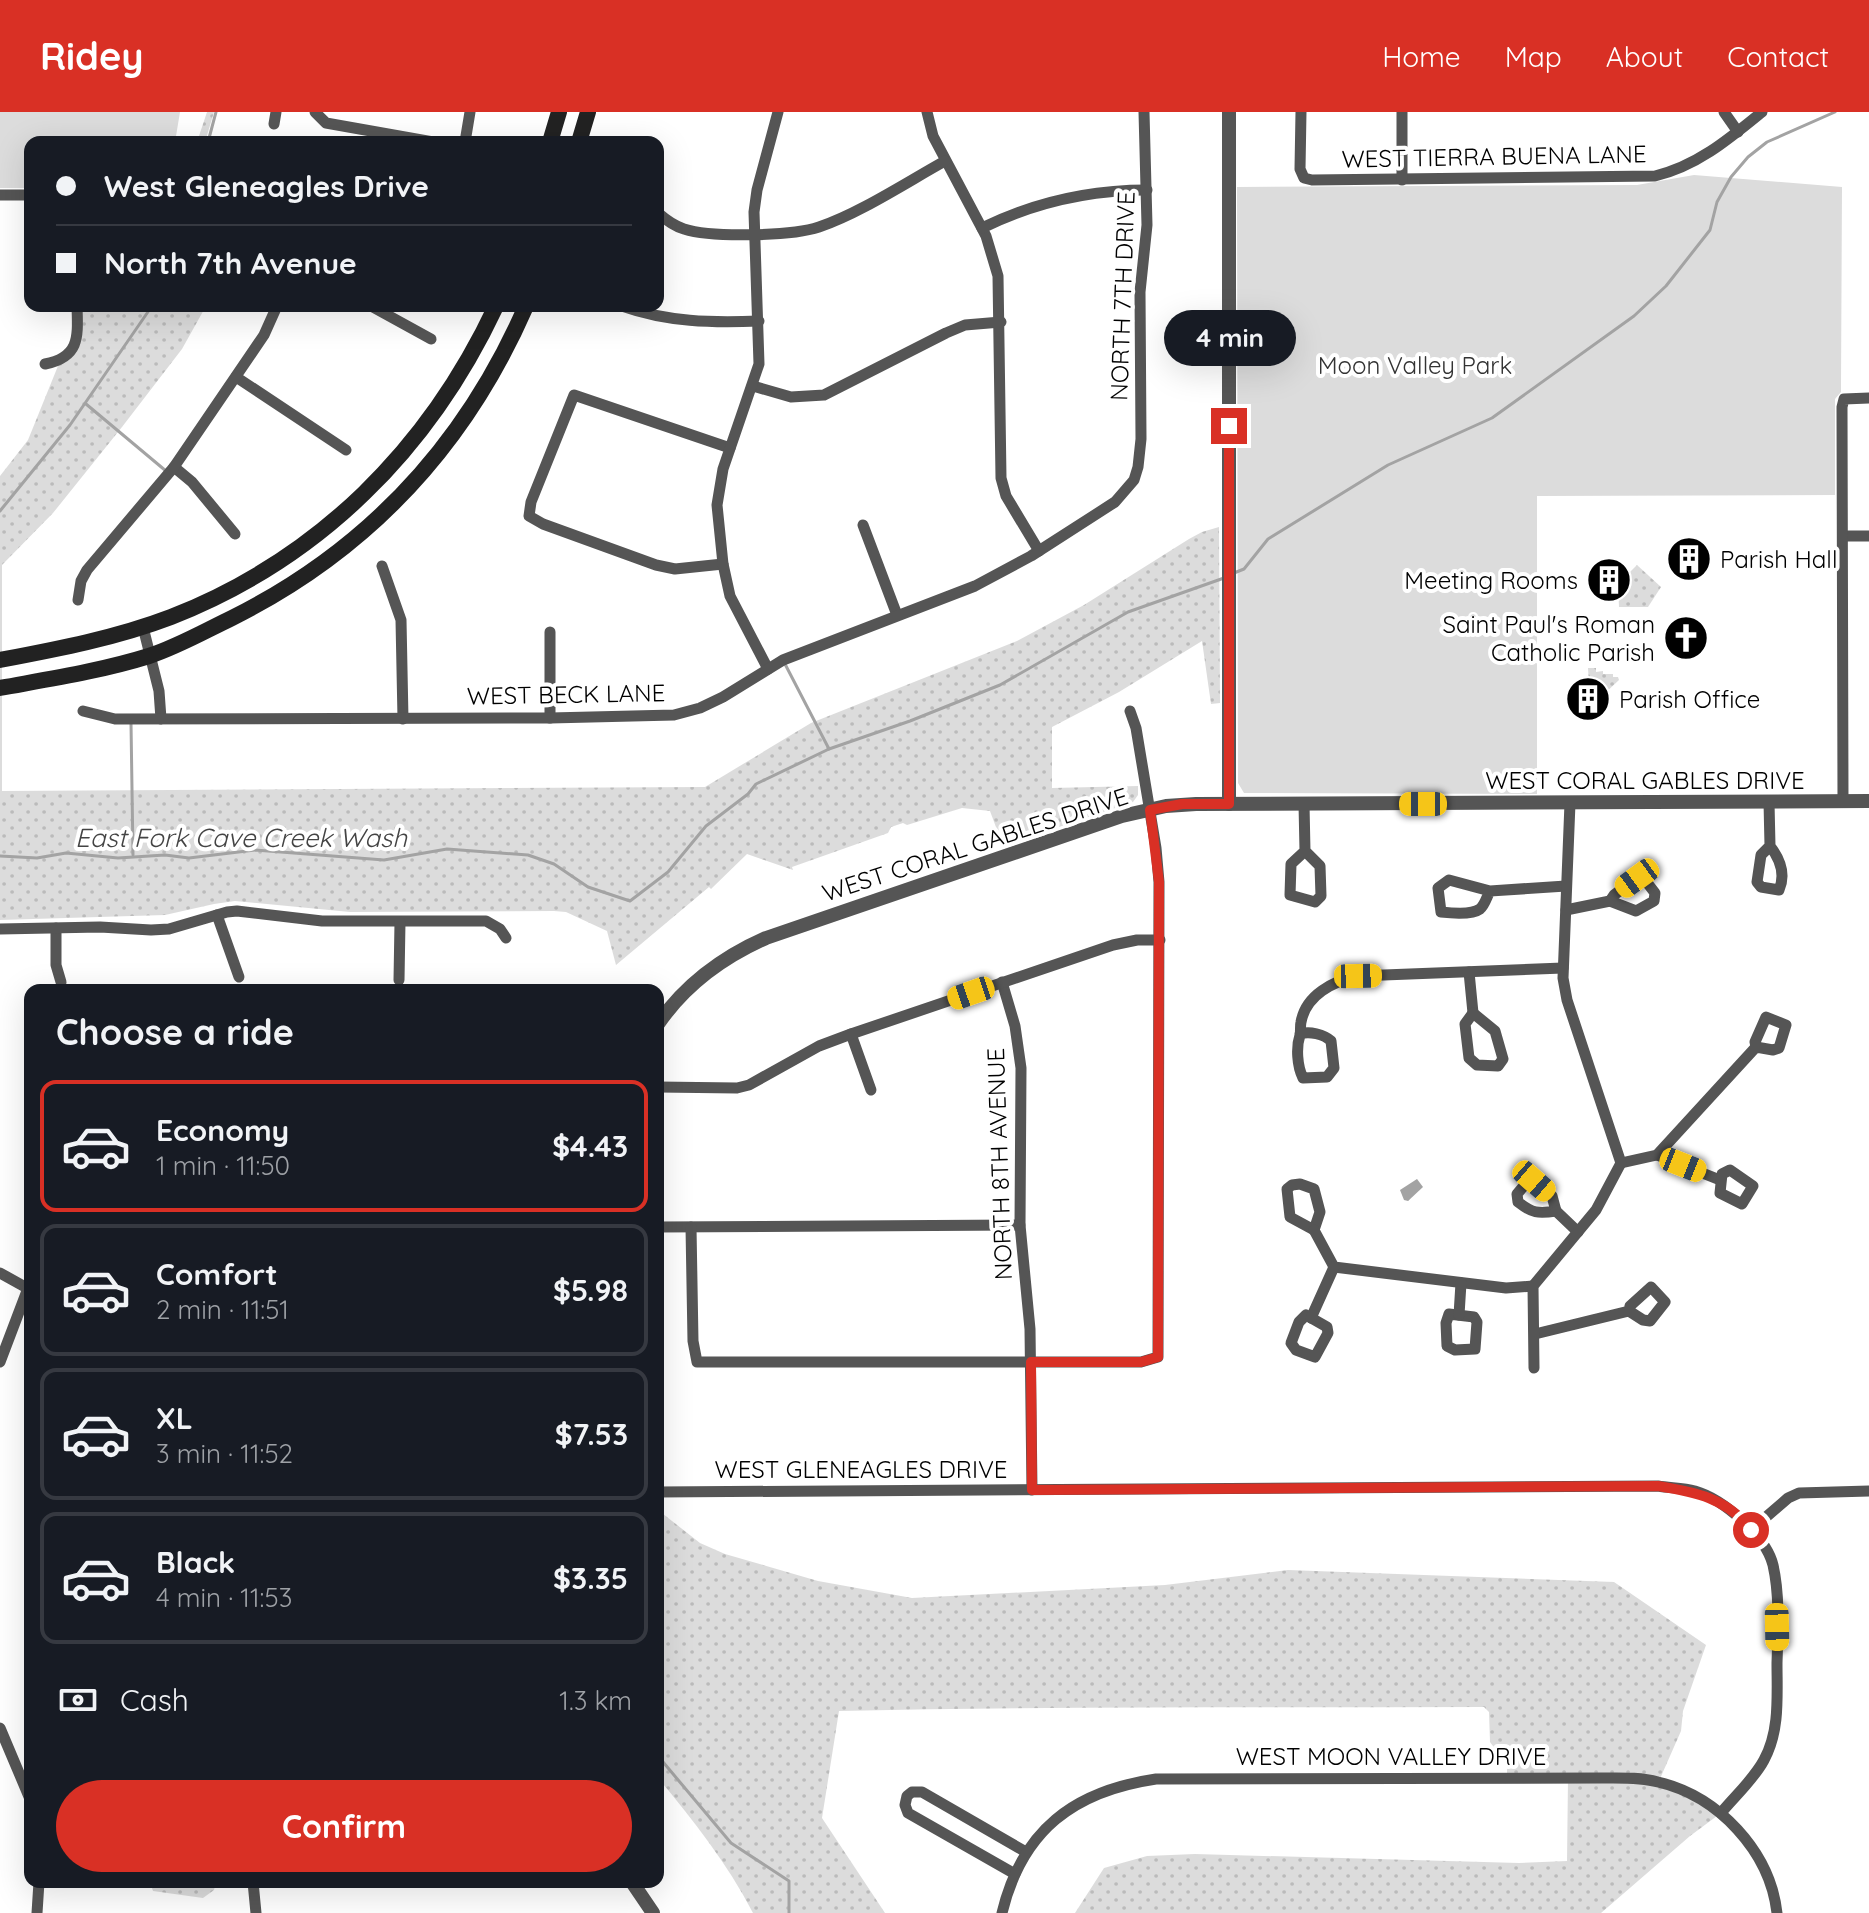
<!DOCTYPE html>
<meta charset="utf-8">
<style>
:root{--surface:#171b24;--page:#242831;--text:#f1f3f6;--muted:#9ea1a6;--line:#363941;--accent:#d93025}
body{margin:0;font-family:Quicksand,sans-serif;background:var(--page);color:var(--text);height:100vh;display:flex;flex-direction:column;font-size:30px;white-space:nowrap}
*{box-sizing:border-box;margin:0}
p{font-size:26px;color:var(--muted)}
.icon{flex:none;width:44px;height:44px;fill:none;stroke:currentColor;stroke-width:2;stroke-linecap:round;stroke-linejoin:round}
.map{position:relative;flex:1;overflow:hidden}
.sheet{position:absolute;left:24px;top:872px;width:640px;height:904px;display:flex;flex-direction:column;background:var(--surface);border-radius:16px;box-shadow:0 8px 32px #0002}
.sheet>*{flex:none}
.banner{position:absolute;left:24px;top:24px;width:640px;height:176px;border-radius:16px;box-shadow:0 8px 32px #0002;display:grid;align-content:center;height:176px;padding:0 32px;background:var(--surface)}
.end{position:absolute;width:36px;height:36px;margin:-18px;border:10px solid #d93025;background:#fff;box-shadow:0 0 0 4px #fff}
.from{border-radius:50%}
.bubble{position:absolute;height:56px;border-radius:28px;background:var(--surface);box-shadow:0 8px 32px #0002;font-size:26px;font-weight:700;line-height:56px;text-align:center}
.car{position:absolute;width:24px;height:48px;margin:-24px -12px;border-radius:10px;box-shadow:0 0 6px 2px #0007;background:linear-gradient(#f5c518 24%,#345 0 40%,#f5c518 0 76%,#345 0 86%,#f5c518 0)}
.banner b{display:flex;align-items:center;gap:28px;height:76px;font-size:30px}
.banner b+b{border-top:2px solid var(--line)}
.banner i{width:20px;height:20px;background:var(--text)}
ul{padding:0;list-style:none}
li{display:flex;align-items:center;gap:24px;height:132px;margin:0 16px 12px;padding:0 16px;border:4px solid var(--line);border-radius:16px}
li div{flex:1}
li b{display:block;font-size:30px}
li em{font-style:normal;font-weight:700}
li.on{border-color:var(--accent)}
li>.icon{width:72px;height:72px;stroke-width:1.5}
h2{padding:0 32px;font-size:36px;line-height:96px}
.pay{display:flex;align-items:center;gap:20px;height:88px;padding:0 32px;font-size:30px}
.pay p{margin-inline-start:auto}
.primary-button{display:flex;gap:16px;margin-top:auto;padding:16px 32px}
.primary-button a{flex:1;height:92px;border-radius:48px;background:var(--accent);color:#fff;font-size:32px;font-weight:700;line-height:92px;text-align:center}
header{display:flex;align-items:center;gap:48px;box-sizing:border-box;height:112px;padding:0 40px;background:var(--accent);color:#fff}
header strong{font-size:38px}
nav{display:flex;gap:44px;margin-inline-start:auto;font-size:28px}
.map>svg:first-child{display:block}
.grass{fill:url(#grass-dots)}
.park{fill:#dcdcdc}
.water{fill:url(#water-waves)}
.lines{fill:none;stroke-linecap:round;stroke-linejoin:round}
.stream{stroke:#a3a3a3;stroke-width:3}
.minor{stroke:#555;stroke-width:11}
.tertiary{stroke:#555;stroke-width:14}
.secondary{stroke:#222;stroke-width:16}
.route{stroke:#d93025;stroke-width:10}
.labels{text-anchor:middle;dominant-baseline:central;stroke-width:8;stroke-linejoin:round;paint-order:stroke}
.street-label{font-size:24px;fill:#000;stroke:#fff}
.park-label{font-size:24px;fill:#333;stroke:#fff}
.poi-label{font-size:24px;fill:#000;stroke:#fff;text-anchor:start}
.water-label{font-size:26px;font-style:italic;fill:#444;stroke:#fff}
</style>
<header>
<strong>Ridey</strong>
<nav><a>Home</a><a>Map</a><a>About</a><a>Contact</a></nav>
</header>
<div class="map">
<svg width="1869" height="1801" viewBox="0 0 1869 1801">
<defs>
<pattern id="grass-dots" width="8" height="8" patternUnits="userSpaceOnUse" patternTransform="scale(2)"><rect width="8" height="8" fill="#dcdcdc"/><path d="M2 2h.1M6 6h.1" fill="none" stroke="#bbb" stroke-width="1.8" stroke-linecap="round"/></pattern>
<pattern id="water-waves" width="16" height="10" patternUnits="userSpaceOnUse" patternTransform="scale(2)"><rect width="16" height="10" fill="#a3a3a3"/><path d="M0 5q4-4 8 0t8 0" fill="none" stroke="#8b8b8b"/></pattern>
</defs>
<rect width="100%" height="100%" fill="#fff"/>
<g class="grass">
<polygon points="207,0 214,0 205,30 197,30"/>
<polygon points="77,194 206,194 182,237 122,315 53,401 2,453 2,679 705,675 811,611 1017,529 1084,493 1189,427 1202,420 1219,415 1220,591 1211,592 1202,529 1119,580 1052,615 1052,676 1138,674 1138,683 1133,690 1003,734 990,699 962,696 907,713 903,711 891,715 888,721 792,755 793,758 747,742 711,777 709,775 616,853 607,819 566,800 554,799 350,800 235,789 214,792 165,803 0,808 0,364 28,328 60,249 72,240"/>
<polygon points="1637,453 1661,475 1648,495 1619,495 1618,472"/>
<polygon points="1588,556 1596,556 1596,560 1603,559 1603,562 1613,562 1613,565 1618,565 1619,568 1601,585 1589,572"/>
<path d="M658,1398L700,1431L725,1442L818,1469L912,1486L1165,1473L1288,1458L1614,1470L1706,1533L1683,1599L1681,1619L1659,1669L1721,1701L1690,1724L1601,1801H1075L1104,1756L1147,1744L1195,1742L1519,1751L1567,1749L1568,1667L1507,1666V1654L1490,1630L1489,1600L1484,1595C1269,1596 1054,1594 839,1599L822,1706L885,1801H753C727,1751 694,1709 658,1666Z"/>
<polygon points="150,1770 216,1770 214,1778 203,1786 153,1779"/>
</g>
<g class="park">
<polygon points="0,0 180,0 175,30 30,30 30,76 0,76"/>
<polygon points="1694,63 1842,75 1841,275 1841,280 1835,287 1835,383 1537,384 1537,682 1244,681 1238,671 1237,75 1637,73"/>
</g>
<polygon class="water" points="1417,1067 1423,1075 1408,1089 1404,1088 1400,1078"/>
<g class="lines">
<g class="stream">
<polyline points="208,30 216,0"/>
<polyline points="86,292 166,359"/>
<polyline points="0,399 70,313 152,194"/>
<polyline points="1234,461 1244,457 1268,427 1388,353 1492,306 1634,204 1666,174 1710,118 1717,90 1731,65 1748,45 1767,30 1835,0"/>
<polyline points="785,552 829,637"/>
<polyline points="131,611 133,743"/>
<polyline points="0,744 37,746 66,741 118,746 165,743 189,746 255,738 384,748 447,737 528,743 554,752 588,775 630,789 668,760 706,714 748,682 756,672 829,637 910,609 1000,573 1128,500 1224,466"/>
<polyline points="658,1644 731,1731 789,1769 789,1801"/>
</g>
<g class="minor">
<polyline points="315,0 326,11 433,30"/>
<polyline points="927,0 933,24 986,124 998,164 1001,366 1006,384 1039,439"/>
<path d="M1301,0L1300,57L1304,66L1312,68L1655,64C1697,54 1729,27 1762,0"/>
<polyline points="1402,0 1402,68"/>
<polyline points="1724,0 1738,20"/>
<polyline points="274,12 276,0"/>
<polyline points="465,30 470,0"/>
<polyline points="0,83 30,83"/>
<path d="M658,101C666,108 674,114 684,117C712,126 792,124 819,115C860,101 907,70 945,49"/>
<path d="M982,116C1035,90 1088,78 1147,78"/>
<polyline points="371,194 431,227"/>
<path d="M622,194C667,210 712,211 759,209"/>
<path d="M45,252C80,245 78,225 77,194"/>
<polyline points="236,265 346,338"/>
<polyline points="753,274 791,285 824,283 946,221 965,213 1001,210"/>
<polyline points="174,355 192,370 235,422"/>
<polyline points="863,413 897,503"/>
<polyline points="1843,424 1869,424"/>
<polyline points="723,452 675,457 656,453 543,412 529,404 531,390 574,283 730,336"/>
<polyline points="382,454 401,508 403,607"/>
<polyline points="78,488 81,469 87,458 174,355 264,223 277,194"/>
<polyline points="143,515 159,579 161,607"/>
<polyline points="550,520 550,606"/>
<polyline points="768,557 730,484 723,452 717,393 723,357 759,252 754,100 757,78 778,0"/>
<polyline points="83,599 115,607 550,606 674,603 700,596 723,585 783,548 975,474 1031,444 1115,390 1134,368 1138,355 1141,327 1140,180 1147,113 1144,0"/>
<polyline points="1843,689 1842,295 1844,287 1869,286"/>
<path d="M1769,690L1770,734C1780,747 1786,762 1779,778L1761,775L1757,770L1761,743L1770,734"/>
<polyline points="1304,692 1305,739 1320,754 1321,784 1315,790 1290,783 1291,752 1305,739"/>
<polygon points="1637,766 1645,768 1655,781 1654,789 1636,799 1610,789 1614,783"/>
<path d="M1490,779C1487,784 1485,793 1480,797C1472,803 1450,801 1441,800L1438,776L1449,768L1490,779L1566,774"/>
<polyline points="1566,798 1610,789"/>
<polyline points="217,803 239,865"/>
<polyline points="56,816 56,853 61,870"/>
<polyline points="0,817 100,815 151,818 169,817 227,800 237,799 322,809 486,809 500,817 506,826"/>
<polyline points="1469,860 1473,901"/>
<polyline points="399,868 400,810"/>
<polyline points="1002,870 1015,914 1021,956 1020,1113 1030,1217 1032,1378"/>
<polygon points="1473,901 1495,919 1503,947 1498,954 1477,953 1469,946 1465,912"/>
<polyline points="851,922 871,978"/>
<path d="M1300,922C1309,919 1324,922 1331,929L1334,956L1327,965L1303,966C1297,954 1296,935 1300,923C1301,919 1300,914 1301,910C1306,883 1333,869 1358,864L1563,856"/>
<polyline points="658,975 737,976 749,973 819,934 851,922 1113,833 1137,828 1160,828"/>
<polyline points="1657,1043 1720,1068"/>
<polyline points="1621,1051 1657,1043 1756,935 1755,930 1766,905 1786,913 1779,936 1773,938 1756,935"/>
<polygon points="1730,1058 1753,1074 1742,1092 1720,1081 1722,1062"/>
<path d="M1528,1069H1534L1552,1084L1556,1099C1538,1102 1532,1101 1518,1090L1517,1082Z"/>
<polygon points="1300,1072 1314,1077 1320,1100 1314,1118 1290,1105 1287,1077 1292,1073"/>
<polyline points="1556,1099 1578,1120"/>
<polyline points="658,1115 1020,1113"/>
<polyline points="691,1115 693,1229 697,1250 1141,1250 1158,1245 1159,770 1156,736 1136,616 1130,599"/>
<polyline points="1314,1118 1334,1155 1506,1176 1533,1174"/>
<polyline points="0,1161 27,1176"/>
<polygon points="1449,1202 1474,1205 1477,1210 1475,1237 1455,1238 1447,1234 1446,1211"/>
<polygon points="1306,1203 1327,1215 1328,1221 1315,1245 1296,1238 1291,1231 1299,1210"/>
<polyline points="1459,1203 1461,1171"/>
<polyline points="1311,1206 1334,1155"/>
<polyline points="1535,1222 1629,1199 1630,1194 1651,1175 1665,1190 1650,1209 1643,1208 1629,1199"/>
<polyline points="0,1250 30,1171"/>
<polyline points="1534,1256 1533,1174 1596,1098 1621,1051 1567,888 1563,866 1570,691"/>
<path d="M658,1380L1658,1374C1670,1376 1683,1376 1695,1379C1723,1387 1766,1424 1773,1453C1780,1484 1778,1520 1777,1551C1777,1584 1780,1619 1764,1648C1754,1667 1735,1684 1721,1701"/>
<polyline points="1751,1418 1788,1386 1799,1381 1869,1379"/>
<polyline points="0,1616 30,1687"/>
<polyline points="1015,1762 908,1701 905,1693 907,1684 912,1680 922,1680 1026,1740"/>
<polyline points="253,1770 256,1801"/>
<polyline points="37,1801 39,1770"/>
<path d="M1002,1801C1022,1718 1074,1679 1156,1667L1602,1666C1620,1666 1640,1665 1658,1670C1718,1684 1770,1739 1777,1801"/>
</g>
<g class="tertiary">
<polyline points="1229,0 1229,692"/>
<path d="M658,912C685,873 723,845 766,826L1122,704L1166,694L1196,692L1869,689"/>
<polyline points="632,1770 653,1801"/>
</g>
<g class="secondary">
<polyline points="550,30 559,0"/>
<polyline points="579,30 588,0"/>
<path d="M0,548C58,537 116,526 171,505C319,447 429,337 496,194"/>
<path d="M0,576C49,567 101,559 149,544C177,535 205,519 232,506C368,438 465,334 526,194"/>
</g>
</g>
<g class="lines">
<path class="route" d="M1229,314V692H1182L1150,698L1159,770L1158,1245L1141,1250H1031L1032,1378L1658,1374C1695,1380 1727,1386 1751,1418"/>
</g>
<defs>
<g id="building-disc" transform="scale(2.3)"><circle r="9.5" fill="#000" stroke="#fff"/><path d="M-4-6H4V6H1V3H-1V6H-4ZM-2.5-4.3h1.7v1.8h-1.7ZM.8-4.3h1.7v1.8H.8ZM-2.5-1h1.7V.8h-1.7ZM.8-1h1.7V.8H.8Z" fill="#fff"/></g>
<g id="church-disc" transform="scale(2.3)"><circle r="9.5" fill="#000" stroke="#fff"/><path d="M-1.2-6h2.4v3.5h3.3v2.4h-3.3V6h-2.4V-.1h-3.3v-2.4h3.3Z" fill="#fff"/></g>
</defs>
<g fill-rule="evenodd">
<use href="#building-disc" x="1689" y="447"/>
<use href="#building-disc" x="1609" y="468"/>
<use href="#church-disc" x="1686" y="526"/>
<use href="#building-disc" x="1588" y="587"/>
</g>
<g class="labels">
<g class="street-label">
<text transform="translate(1494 44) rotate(-1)">WEST TIERRA BUENA LANE</text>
<text transform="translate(1122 184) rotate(-88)">NORTH 7TH DRIVE</text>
<text transform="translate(566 582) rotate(-1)">WEST BECK LANE</text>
<text x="1645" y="668">WEST CORAL GABLES DRIVE</text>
<text transform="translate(975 732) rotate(-18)">WEST CORAL GABLES DRIVE</text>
<text transform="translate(999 1052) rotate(-92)">NORTH 8TH AVENUE</text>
<text x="861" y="1357">WEST GLENEAGLES DRIVE</text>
<text x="1391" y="1644">WEST MOON VALLEY DRIVE</text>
</g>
<g class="park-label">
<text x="1415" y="253">Moon Valley Park</text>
</g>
<g class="poi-label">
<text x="1720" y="447">Parish Hall</text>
<text x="1578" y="468" text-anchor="end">Meeting Rooms</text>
<text x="1655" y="512" text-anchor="end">Saint Paul's Roman<tspan x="1655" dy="28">Catholic Parish</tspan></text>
<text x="1619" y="587">Parish Office</text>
</g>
<g class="water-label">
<text x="241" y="725">East Fork Cave Creek Wash</text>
</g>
</g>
</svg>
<i class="end from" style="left:1751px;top:1418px"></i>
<i class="end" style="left:1229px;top:314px"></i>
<div class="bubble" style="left:1164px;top:198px;width:132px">4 min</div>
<i class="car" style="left:1423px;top:692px;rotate:270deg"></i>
<i class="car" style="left:1637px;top:766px;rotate:234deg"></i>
<i class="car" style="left:1358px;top:864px;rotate:89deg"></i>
<i class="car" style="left:971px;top:881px;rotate:251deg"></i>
<i class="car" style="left:1683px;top:1053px;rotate:112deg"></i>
<i class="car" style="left:1534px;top:1069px;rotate:131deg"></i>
<i class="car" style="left:1777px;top:1515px;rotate:179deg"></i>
<div class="banner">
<b><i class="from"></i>West Gleneagles Drive</b>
<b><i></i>North 7th Avenue</b>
</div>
<section class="sheet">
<h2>Choose a ride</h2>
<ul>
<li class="on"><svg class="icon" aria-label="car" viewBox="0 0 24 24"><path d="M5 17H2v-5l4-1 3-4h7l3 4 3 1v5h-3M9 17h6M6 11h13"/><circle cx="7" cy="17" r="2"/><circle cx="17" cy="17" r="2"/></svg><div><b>Economy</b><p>1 min · 11:50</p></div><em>$4.43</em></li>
<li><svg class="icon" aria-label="car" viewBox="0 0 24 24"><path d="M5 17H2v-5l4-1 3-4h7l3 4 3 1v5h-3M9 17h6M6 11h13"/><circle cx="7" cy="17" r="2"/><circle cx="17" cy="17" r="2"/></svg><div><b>Comfort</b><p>2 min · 11:51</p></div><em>$5.98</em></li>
<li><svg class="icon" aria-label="car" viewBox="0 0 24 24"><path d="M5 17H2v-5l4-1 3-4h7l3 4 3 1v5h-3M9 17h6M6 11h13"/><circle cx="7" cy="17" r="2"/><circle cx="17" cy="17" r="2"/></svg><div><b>XL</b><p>3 min · 11:52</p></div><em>$7.53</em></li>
<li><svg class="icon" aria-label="car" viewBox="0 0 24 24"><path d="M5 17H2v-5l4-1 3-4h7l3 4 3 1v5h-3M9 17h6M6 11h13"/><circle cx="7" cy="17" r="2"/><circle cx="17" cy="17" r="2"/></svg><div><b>Black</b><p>4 min · 11:53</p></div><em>$3.35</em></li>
</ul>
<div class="pay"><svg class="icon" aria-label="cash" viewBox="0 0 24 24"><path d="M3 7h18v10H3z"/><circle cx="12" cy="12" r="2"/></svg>Cash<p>1.3 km</p></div>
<div class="primary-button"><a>Confirm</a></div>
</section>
</div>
